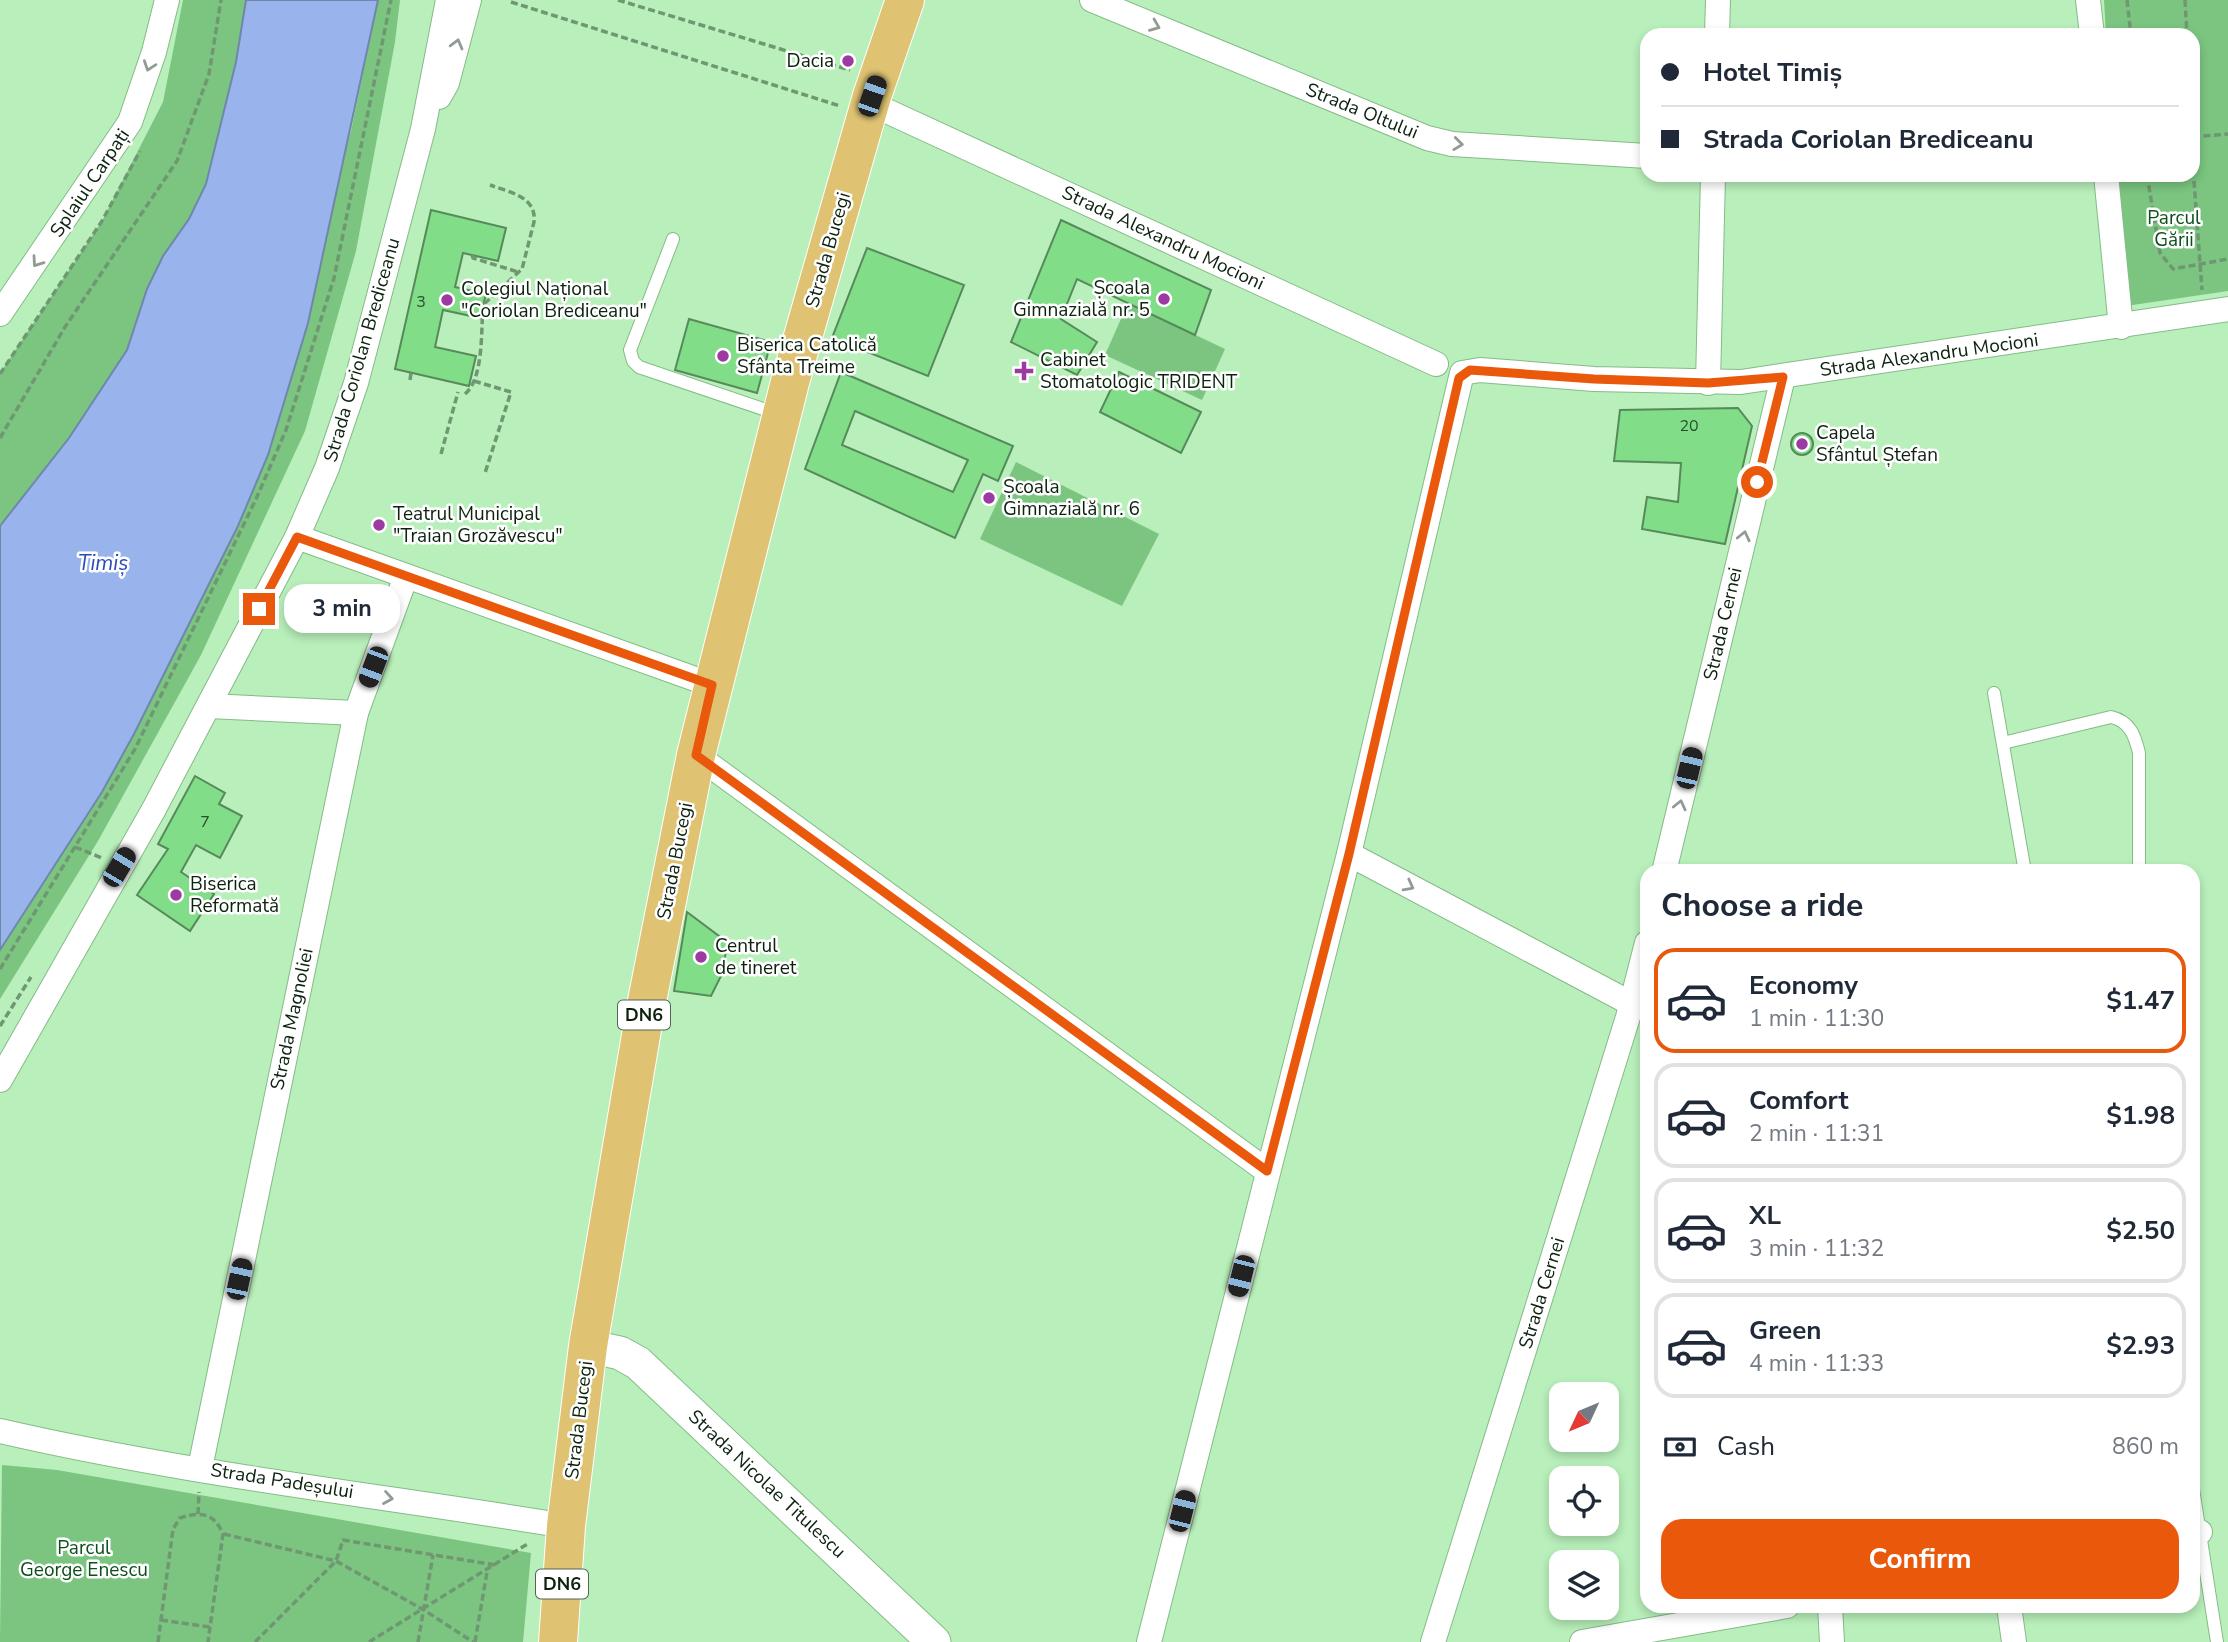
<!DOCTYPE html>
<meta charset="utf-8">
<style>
:root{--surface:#fff;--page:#f6f6f7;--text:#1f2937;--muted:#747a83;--line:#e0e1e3;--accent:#ea580c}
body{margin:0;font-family:"Nunito Sans",sans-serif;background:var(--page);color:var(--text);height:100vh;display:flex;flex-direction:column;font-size:26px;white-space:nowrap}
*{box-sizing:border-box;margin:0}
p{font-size:23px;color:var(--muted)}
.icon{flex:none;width:38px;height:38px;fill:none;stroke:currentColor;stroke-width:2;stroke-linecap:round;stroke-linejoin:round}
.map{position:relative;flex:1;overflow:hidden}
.sheet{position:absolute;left:1640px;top:864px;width:560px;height:749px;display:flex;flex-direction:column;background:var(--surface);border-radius:21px;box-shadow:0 4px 10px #0003}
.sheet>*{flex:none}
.banner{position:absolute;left:1640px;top:28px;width:560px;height:154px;border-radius:21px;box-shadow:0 4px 10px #0003;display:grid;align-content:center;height:154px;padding:0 21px;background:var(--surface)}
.needle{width:46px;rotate:226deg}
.tools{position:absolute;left:1549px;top:1382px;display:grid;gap:14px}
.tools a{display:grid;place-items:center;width:70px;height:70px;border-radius:14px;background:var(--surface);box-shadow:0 4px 10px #0003;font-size:35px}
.end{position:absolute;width:32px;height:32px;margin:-16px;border:9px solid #ea580c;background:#fff;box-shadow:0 0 0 4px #fff}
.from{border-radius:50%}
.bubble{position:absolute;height:49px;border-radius:21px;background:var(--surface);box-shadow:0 4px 10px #0003;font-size:23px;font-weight:700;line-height:49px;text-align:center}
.car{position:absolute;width:21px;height:42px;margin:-21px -10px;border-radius:9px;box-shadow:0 0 5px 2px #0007;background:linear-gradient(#222 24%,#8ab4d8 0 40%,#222 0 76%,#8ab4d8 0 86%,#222 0)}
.banner b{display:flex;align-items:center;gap:24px;height:66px;font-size:26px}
.banner b+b{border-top:2px solid var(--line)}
.banner i{width:18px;height:18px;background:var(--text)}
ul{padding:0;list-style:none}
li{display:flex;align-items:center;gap:21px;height:105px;margin:0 14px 10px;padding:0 7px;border:4px solid var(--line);border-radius:21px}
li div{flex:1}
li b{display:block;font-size:26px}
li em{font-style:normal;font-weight:700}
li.selected{border-color:var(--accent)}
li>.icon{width:63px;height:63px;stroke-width:1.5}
h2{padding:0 21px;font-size:32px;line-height:84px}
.pay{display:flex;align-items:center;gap:18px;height:77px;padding:0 21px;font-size:26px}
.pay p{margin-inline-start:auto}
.action{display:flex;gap:14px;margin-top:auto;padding:14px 21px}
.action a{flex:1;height:80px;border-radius:21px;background:var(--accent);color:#fff;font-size:28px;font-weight:700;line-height:80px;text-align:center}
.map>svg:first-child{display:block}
.green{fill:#7bc580}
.water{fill:#99b3ed;stroke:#6f87aa;stroke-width:2}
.building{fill:#81dd88;stroke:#578a5a;stroke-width:2;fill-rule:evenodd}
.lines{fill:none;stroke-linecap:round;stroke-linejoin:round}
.lane-casing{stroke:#85bb88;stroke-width:14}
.street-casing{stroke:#85bb88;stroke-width:26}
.secondary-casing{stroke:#85bb88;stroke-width:35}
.primary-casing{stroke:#fff;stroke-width:40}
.path{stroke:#6f9771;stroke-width:3.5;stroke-dasharray:7 3.5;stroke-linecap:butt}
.lane{stroke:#fff;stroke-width:12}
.street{stroke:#fff;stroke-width:24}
.secondary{stroke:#fff;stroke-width:33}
.primary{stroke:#dfc373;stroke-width:38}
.oneway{stroke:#929b93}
.route{stroke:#ea580c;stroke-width:9}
.poi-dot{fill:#9c3aa1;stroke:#fff;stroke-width:2.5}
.labels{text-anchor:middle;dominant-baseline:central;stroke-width:5;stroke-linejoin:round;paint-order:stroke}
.number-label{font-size:16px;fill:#29502c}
.shield{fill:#fff;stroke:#556456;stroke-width:2}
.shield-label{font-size:18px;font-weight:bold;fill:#0c210e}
.poi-label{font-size:19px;fill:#0c210e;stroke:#fff;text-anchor:start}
.street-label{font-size:19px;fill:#0c210e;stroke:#fff}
.park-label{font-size:19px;fill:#0c4f1a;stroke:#fff}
.water-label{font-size:21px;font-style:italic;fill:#284bb8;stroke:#fff}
</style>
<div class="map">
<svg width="2228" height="1642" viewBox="0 0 2228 1642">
<rect width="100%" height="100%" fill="#b8efba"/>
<g class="green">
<polygon points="183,0 246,0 236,62 206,184 189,219 163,256 147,289 127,350 69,438 0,526 0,373 102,221 163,102"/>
<polygon points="378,0 400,0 395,42 356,251 305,431 201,655 98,841 0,999 0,950 102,792 238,526 351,131"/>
<polygon points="2104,0 2228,0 2228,291 2126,306 2117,175 2193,175 2193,35 2106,35"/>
<polygon points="1128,303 1225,349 1202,400 1105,355"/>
<polygon points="1016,462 1159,534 1122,606 980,539"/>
<polygon points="2,1465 57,1470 531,1553 523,1642 0,1642"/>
</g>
<polygon class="water" points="246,0 378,0 308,323 268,455 238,526 134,734 102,792 0,950 0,526 69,438 127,350 147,289 163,256 189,219 206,184 236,62"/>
<g class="building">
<polygon points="431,210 506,228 498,261 463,253 455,287 486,294 480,318 443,310 435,347 476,356 469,386 395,369"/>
<polygon points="1061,220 1211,290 1195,335 1077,279 1061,319 1097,342 1077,375 1011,342"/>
<polygon points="867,248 964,285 928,376 832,338"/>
<polygon points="689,319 771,342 757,393 675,370"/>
<path d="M841,372L1013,446L998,481L983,474L955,538L805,469ZM855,411L968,460L953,492L842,445Z"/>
<polygon points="1119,372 1201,412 1181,453 1100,412"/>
<polygon points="1738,408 1752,426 1725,544 1642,529 1647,497 1678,502 1681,463 1614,461 1620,410"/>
<circle cx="1802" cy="444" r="11"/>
<polygon points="195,776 225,793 219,804 242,816 220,858 196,845 181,872 214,894 190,931 137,895 168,849 158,844"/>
<polygon points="687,912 727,942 723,972 711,996 674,991"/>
</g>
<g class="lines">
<g class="lane-casing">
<g id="lane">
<polyline points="673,239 630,350 633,361 639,367 778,414"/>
<polyline points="1994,693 2025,872"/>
<path d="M2003,743L2111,717C2130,721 2135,736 2139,753V872"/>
<polyline points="2193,1489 2217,1642"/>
</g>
</g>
<g class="street-casing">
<g id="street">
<polyline points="1092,0 1427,138 1452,144 1647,156"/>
<polyline points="2088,0 2092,35"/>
<polyline points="1717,35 1718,0"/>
<polyline points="439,97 447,83 469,0"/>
<polyline points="889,112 1436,364"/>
<polyline points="2106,175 2121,327"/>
<polyline points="0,314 130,122 154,52 167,0"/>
<polyline points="1708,383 1713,175"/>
<polyline points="297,537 712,685"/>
<polyline points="209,706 356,713"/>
<polyline points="696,755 1267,1171"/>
<polyline points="1349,854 1632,1004 1647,1002"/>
<polyline points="1664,872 1783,377"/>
<polyline points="0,1080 154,809 297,537 327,468 356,383 423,129 448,0"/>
<path d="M0,1431C186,1474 377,1495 566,1526"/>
<polyline points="200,1468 356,713 406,576"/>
<polyline points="2193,1533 2200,1532"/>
<polyline points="1830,1606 1832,1642"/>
<polyline points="2009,1606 2014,1642"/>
<polyline points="1149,1642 1349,854 1462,373 1480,370 1594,379 1741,382 2228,309"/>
<polyline points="1433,1642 1628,1017 1647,943"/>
<polyline points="1582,1642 1787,1606"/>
</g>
</g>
<g class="secondary-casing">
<polyline id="secondary" points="588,1346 620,1353 638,1363 934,1642"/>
</g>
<g class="primary-casing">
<polyline id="primary" points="558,1642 566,1526 588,1346 646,1006 696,755 790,382 872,96 905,0"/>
</g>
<g class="path">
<polyline points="618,0 850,70"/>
<polyline points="2127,0 2131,35"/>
<polyline points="2185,0 2187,35"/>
<polyline points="511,2 840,106"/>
<polyline points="2193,117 2194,137"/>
<polyline points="2193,137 2228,134"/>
<polyline points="2147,175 2160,253 2173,269 2228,259"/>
<polyline points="2194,181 2202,290"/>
<polyline points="472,255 473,258 518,272"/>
<polyline points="0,374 102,221 140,151"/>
<polyline points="410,380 411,373"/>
<polyline points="474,381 511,392 485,473"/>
<path d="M465,394C484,378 481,329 483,305L522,269L534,222C537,196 508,192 490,185"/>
<polyline points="0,438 65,327 177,161 209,74 221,0"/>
<polyline points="441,454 458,392"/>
<polyline points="75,847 102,858"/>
<polyline points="0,969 135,749 256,499 286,430 334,278 391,0"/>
<polyline points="0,1026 31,977"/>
<polyline points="198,1514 199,1492"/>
<polyline points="224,1534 336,1561 424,1610 473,1642"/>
<polyline points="161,1620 210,1627"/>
<path d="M158,1642L173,1529L180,1518C201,1511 214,1513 223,1534L208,1642"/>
<polyline points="255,1642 336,1561 343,1540 495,1565"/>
<polyline points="369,1642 529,1543"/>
<polyline points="418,1642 433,1555"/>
<polyline points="475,1642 487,1572"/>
</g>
<use href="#lane" class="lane"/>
<use href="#street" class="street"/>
<use href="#secondary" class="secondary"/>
<use href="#primary" class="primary"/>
</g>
<defs><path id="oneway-chevron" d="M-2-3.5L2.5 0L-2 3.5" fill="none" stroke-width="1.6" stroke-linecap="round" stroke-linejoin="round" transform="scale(1.75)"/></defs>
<g class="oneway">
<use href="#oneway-chevron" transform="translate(1155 26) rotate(22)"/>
<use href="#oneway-chevron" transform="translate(457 44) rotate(-75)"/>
<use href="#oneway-chevron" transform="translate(149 66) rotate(109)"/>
<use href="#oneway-chevron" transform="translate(1458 144) rotate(7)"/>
<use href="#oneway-chevron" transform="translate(37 262) rotate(125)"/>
<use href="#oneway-chevron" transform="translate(1744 536) rotate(-77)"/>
<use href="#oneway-chevron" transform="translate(1680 805) rotate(-77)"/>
<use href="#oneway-chevron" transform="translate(1409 886) rotate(28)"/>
<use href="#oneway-chevron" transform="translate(388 1498) rotate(9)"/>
</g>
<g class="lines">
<polyline class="route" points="259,609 297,537 712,685 696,755 1267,1171 1349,854 1459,378 1470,370 1594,379 1708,383 1783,377 1757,482"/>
</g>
<g class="poi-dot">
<circle cx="848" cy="61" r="7"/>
<circle cx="1164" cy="299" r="7"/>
<circle cx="447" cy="300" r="7"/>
<circle cx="723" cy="356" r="7"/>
<path d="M1020.5 360.5h7v7h7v7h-7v7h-7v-7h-7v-7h7z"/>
<circle cx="1802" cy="444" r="7"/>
<circle cx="989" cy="498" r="7"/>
<circle cx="379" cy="525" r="7"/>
<circle cx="176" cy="895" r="7"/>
<circle cx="701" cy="957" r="7"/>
</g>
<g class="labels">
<g class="number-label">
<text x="421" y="302">3</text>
<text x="1689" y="426">20</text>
<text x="205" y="822">7</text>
</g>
<g class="shield">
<rect x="618" y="1000.5" width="52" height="29" rx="5"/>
<rect x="536" y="1569.5" width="52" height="29" rx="5"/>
</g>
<g class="shield-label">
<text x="644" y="1015">DN6</text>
<text x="562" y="1584">DN6</text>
</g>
<g class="poi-label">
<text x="834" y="61" text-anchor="end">Dacia</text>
<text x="1150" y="288" text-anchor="end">Școala<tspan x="1150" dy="22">Gimnazială nr. 5</tspan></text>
<text x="461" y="289">Colegiul Național<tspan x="461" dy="22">"Coriolan Brediceanu"</tspan></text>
<text x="737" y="345">Biserica Catolică<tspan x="737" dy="22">Sfânta Treime</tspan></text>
<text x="1040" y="360">Cabinet<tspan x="1040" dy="22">Stomatologic TRIDENT</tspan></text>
<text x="1816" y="433">Capela<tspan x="1816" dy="22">Sfântul Ștefan</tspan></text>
<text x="1003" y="487">Școala<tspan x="1003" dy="22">Gimnazială nr. 6</tspan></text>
<text x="393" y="514">Teatrul Municipal<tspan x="393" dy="22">"Traian Grozăvescu"</tspan></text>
<text x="190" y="884">Biserica<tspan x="190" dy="22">Reformată</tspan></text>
<text x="715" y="946">Centrul<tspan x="715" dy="22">de tineret</tspan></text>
</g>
<g class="street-label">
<text transform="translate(1362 111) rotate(22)">Strada Oltului</text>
<text transform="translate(90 183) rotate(-56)">Splaiul Carpați</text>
<text transform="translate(1163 238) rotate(25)">Strada Alexandru Mocioni</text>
<text transform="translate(828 250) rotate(-74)">Strada Bucegi</text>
<text transform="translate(362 350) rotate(-74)">Strada Coriolan Brediceanu</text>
<text transform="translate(1929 355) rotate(-8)">Strada Alexandru Mocioni</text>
<text transform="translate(1723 624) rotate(-77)">Strada Cernei</text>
<text transform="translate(675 861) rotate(-79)">Strada Bucegi</text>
<text transform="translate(292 1019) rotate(-78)">Strada Magnoliei</text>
<text transform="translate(1542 1293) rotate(-73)">Strada Cernei</text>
<text transform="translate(579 1420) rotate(-83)">Strada Bucegi</text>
<text transform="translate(282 1481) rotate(9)">Strada Padeșului</text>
<text transform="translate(767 1484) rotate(43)">Strada Nicolae Titulescu</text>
</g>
<g class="park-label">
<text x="2174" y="218">Parcul<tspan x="2174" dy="22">Gării</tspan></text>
<text x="84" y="1548">Parcul<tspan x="84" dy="22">George Enescu</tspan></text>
</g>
<g class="water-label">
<text x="103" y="563">Timiș</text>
</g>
</g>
</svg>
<div class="tools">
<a><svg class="needle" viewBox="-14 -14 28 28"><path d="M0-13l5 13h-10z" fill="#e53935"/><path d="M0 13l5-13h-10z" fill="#747a83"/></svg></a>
<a><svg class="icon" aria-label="locate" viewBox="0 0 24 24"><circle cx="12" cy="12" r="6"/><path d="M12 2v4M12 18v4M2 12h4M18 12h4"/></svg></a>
<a><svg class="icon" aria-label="layers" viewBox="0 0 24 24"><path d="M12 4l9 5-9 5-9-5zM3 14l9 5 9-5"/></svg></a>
</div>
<i class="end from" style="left:1757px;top:482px"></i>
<i class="end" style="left:259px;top:609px"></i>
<div class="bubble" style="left:284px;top:584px;width:116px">3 min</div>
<i class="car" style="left:872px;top:96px;rotate:19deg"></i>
<i class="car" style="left:373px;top:667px;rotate:201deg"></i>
<i class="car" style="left:1689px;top:768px;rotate:13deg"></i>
<i class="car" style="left:119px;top:867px;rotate:31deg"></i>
<i class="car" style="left:1241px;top:1276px;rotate:194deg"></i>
<i class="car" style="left:239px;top:1279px;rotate:12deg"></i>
<i class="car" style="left:1182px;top:1511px;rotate:14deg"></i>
<div class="banner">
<b><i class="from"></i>Hotel Timiș</b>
<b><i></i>Strada Coriolan Brediceanu</b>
</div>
<section class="sheet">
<h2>Choose a ride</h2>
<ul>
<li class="selected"><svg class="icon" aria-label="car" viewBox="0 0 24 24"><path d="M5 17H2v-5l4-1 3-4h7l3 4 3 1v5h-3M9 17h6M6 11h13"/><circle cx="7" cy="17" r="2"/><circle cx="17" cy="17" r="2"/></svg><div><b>Economy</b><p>1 min · 11:30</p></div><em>$1.47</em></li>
<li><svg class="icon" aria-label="car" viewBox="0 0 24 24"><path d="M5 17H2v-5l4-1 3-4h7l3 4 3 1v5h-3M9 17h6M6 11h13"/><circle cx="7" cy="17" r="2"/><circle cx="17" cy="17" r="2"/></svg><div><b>Comfort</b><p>2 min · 11:31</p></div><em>$1.98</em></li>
<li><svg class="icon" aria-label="car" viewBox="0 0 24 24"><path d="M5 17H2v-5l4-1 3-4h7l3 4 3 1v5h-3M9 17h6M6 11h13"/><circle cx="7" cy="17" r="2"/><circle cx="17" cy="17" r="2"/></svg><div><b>XL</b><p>3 min · 11:32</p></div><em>$2.50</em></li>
<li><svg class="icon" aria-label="car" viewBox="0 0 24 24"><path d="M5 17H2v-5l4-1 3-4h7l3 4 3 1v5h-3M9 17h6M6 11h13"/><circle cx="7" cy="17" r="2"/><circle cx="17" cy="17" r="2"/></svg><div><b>Green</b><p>4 min · 11:33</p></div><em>$2.93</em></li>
</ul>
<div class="pay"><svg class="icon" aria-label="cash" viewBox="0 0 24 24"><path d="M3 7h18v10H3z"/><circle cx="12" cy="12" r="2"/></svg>Cash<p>860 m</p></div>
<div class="action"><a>Confirm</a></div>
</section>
</div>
